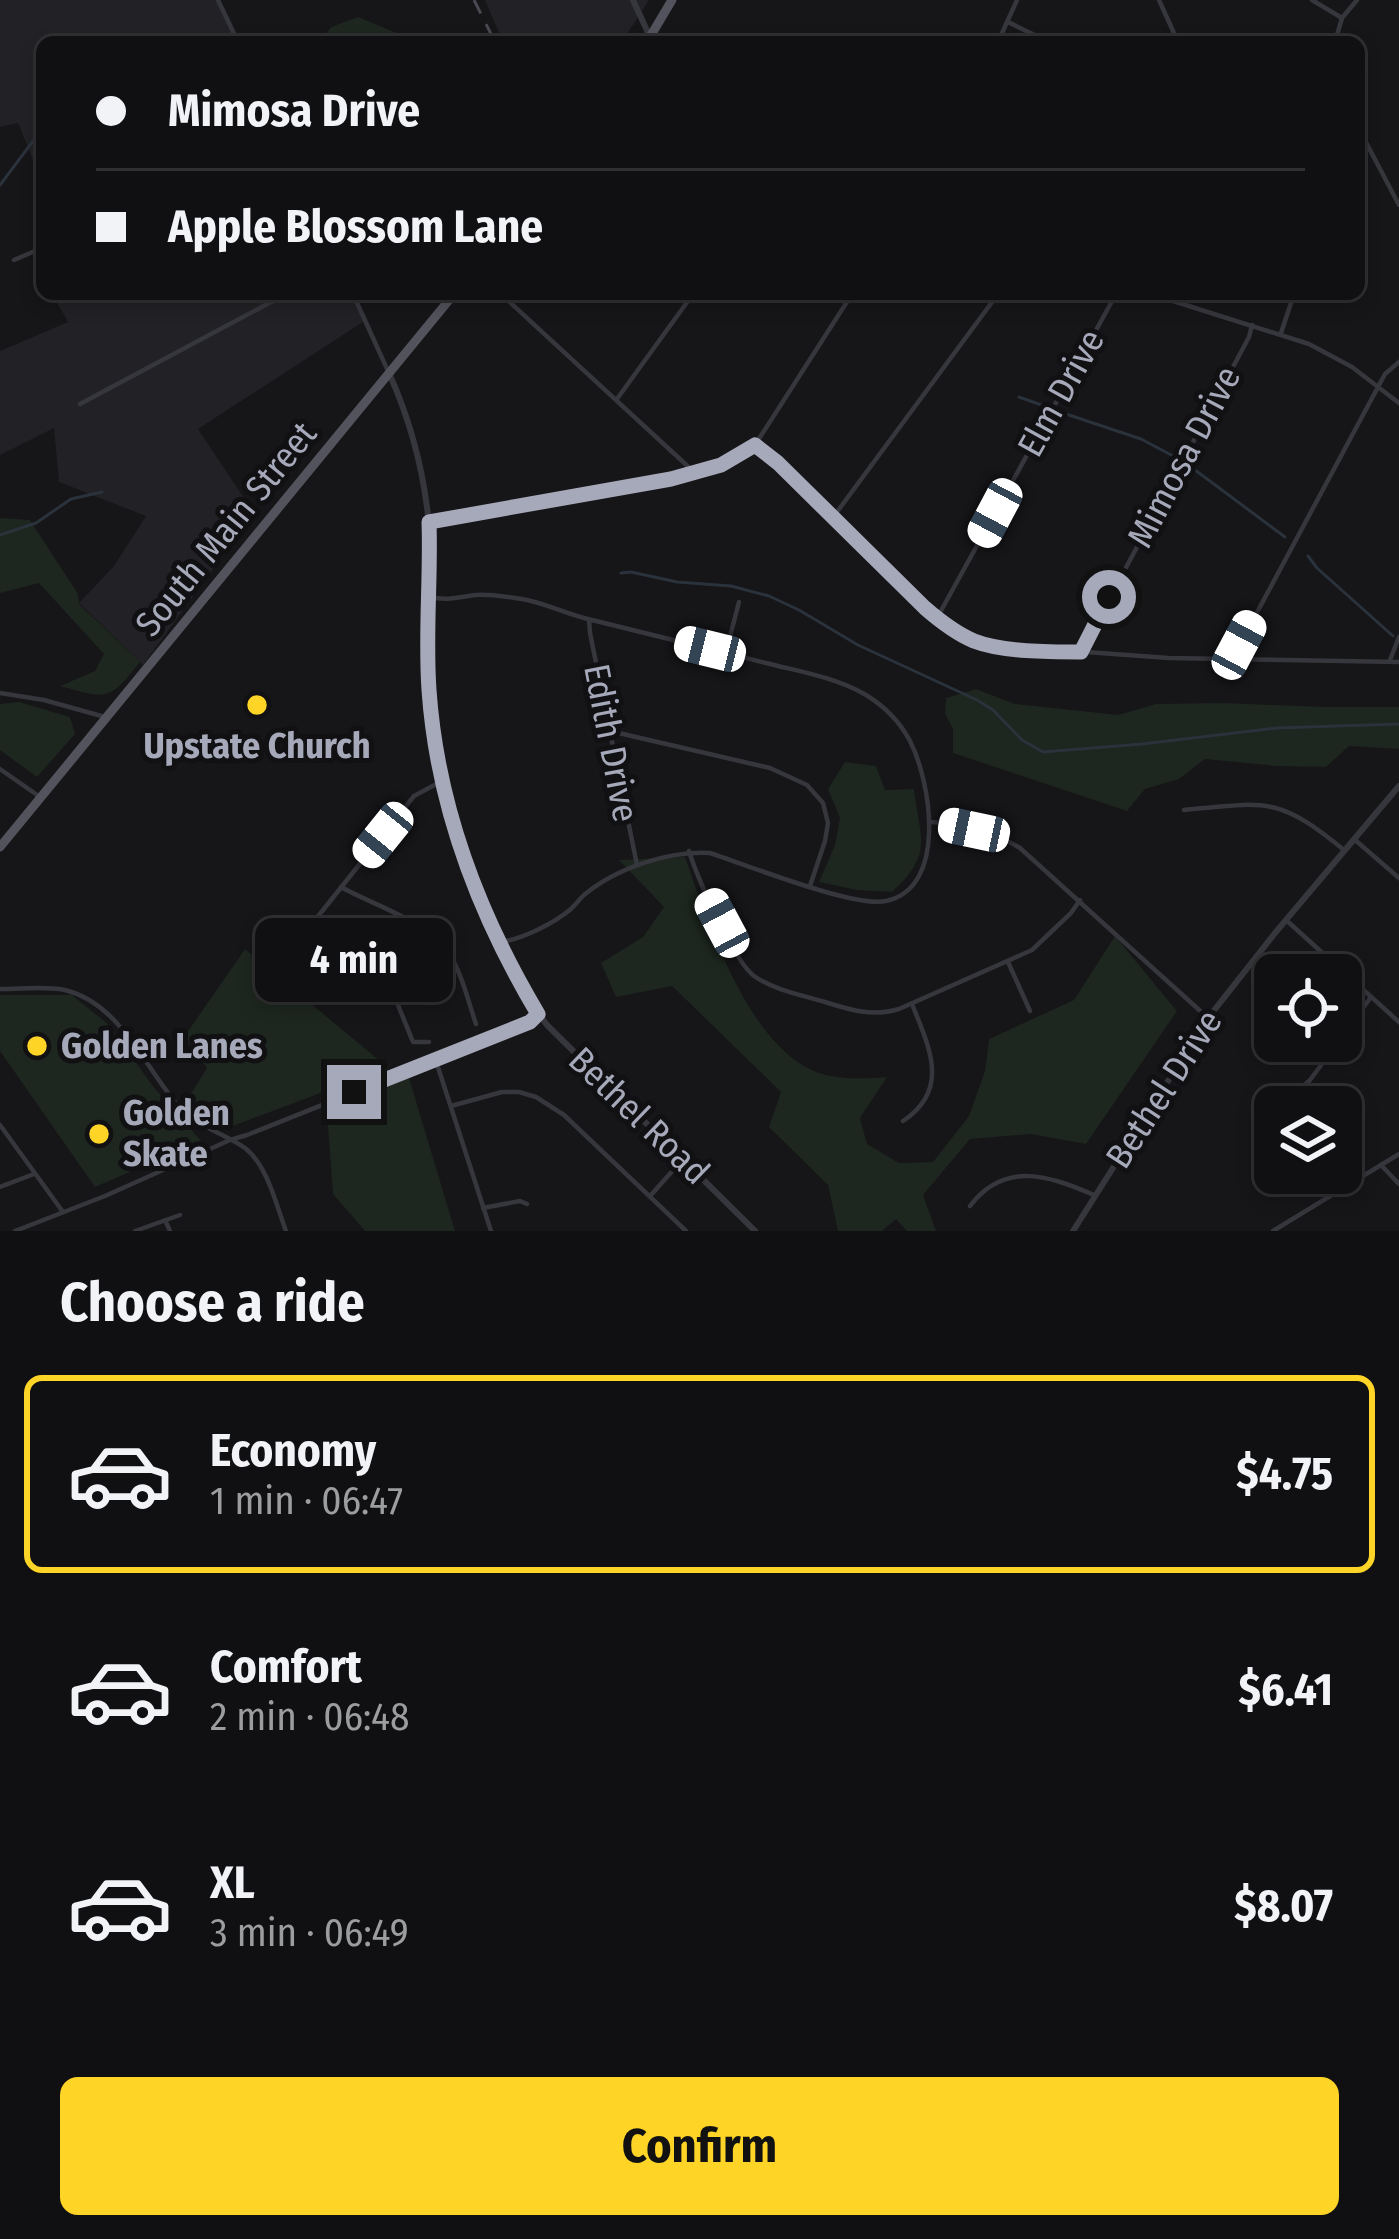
<!DOCTYPE html>
<meta charset="utf-8">
<style>
:root{--surface:#101012;--page:#1e1e20;--text:#f1f3f6;--muted:#9c9d9f;--line:#303032;--accent:#fed427}
body{margin:0;font-family:"Fira Sans Condensed",sans-serif;background:var(--page);color:var(--text);height:100vh;display:flex;flex-direction:column;font-size:45px;white-space:nowrap}
*{box-sizing:border-box;margin:0}
p{font-size:39px;color:var(--muted)}
.icon{flex:none;width:66px;height:66px;fill:none;stroke:currentColor;stroke-width:2;stroke-linecap:round;stroke-linejoin:round}
.map{position:relative;height:1231px;overflow:hidden}
.details{display:flex;flex-direction:column;background:var(--surface);flex:1}
.details>*{flex:none}
.hud{position:absolute;left:36px;top:36px;width:1329px;height:264px;border-radius:18px;box-shadow:0 6px 18px #0003,0 0 0 3px var(--line);display:grid;align-content:center;height:264px;padding:0 60px;background:var(--surface)}
.fabs{position:absolute;left:1254px;top:954px;display:grid;gap:24px}
.fabs a{display:grid;place-items:center;width:108px;height:108px;border-radius:18px;background:var(--surface);box-shadow:0 6px 18px #0003,0 0 0 3px var(--line);font-size:60px}
.end{position:absolute;width:54px;height:54px;margin:-27px;border:15px solid #a6a9b9;background:#111;box-shadow:0 0 0 6px #111}
.from{border-radius:50%}
.bubble{position:absolute;height:84px;border-radius:18px;background:var(--surface);box-shadow:0 6px 18px #0003,0 0 0 3px var(--line);font-size:39px;font-weight:700;line-height:84px;text-align:center}
.car{position:absolute;width:36px;height:72px;margin:-36px -18px;border-radius:15px;box-shadow:0 0 9px 3px #0007;background:linear-gradient(#fff 24%,#345 0 40%,#fff 0 76%,#345 0 86%,#fff 0)}
.hud b{display:flex;align-items:center;gap:42px;height:114px;font-size:45px}
.hud b+b{border-top:3px solid var(--line)}
.hud i{width:30px;height:30px;background:var(--text)}
ul{padding:0;list-style:none}
li{display:flex;align-items:center;gap:36px;height:198px;margin:0 24px 18px;padding:0 36px;border:6px solid transparent;border-radius:18px}
li div{flex:1}
li b{display:block;font-size:45px}
li em{font-style:normal;font-weight:700}
li.on{border-color:var(--accent)}
li>.icon{width:108px;height:108px;stroke-width:1.5}
h2{padding:0 60px;font-size:54px;line-height:144px}
.primary-button{display:flex;gap:24px;margin-top:auto;padding:24px 60px}
.primary-button a{flex:1;height:138px;border-radius:18px;background:var(--accent);color:#111;font-size:48px;font-weight:700;line-height:138px;text-align:center}
.map>svg:first-child{display:block}
.built{fill:#222125}
.green{fill:#1d261f}
.lines{fill:none;stroke-linecap:round;stroke-linejoin:round}
.stream{stroke:#2a323c;stroke-width:3}
.minor{stroke:#36363d;stroke-width:4.5}
.tertiary{stroke:#36363d;stroke-width:6}
.primary{stroke:#52535c;stroke-width:9}
.rail{stroke:#494a52;stroke-width:3;stroke-dasharray:15 12;stroke-linecap:butt}
.route{stroke:#a6a9b9;stroke-width:15}
.poi-dot{fill:#fed427;stroke:#111013;stroke-width:4.5}
.labels{text-anchor:middle;dominant-baseline:central;stroke-width:10;stroke-linejoin:round;paint-order:stroke}
.street-label{font-size:36px;fill:#a6a9b9;stroke:#111013}
.poi-label{font-size:36px;font-weight:bold;fill:#a6a9b9;stroke:#111013;text-anchor:start}
</style>
<div class="map">
<svg width="1399" height="1231" viewBox="0 0 1399 1231">
<rect width="100%" height="100%" fill="#161518"/>
<g class="built">
<polygon points="0,0 217,0 237,42 42,42 42,182 18,123 0,127"/>
<polygon points="485,0 649,0 622,42 503,42"/>
<polygon points="52,294 354,294 366,320 198,429 254,513 143,665 79,603 114,566 146,516 59,482 54,428 0,455 0,351 68,322"/>
</g>
<g class="green">
<polygon points="358,17 416,41 416,42 320,42 331,27"/>
<path d="M0,518L30,520L78,594L79,604L140,662C109,702 106,699 60,686L95,671L104,654L39,583L0,593Z"/>
<polygon points="976,689 1015,704 1118,715 1156,704 1223,703 1327,707 1399,707 1399,749 1349,746 1326,767 1276,766 1205,759 1179,779 1145,789 1127,811 953,753 953,729 945,714 946,698"/>
<polygon points="19,702 70,717 75,734 37,777 0,750 0,704"/>
<path d="M845,762L876,766L885,790L914,789C920,839 934,854 892,892L857,890L819,882L835,845L840,818L828,789Z"/>
<path d="M685,857C707,920 744,1031 804,1066C829,1081 860,1079 887,1077L860,1118L867,1144L899,1163L933,1162L969,1116L985,1071L989,1039L1074,1000L1115,936L1177,1011L1086,1144L1031,1134L970,1139L923,1195L936,1231H907L896,1219L882,1231H838L828,1185L769,1127L781,1092L672,986L616,997L601,963L643,937L664,907L619,860Z"/>
<polygon points="245,949 385,1065 350,1082 227,1128 188,1098 207,1068 184,1037"/>
<polygon points="0,995 72,995 109,1025 152,1085 201,1141 95,1187 0,1051"/>
<polygon points="409,1078 455,1231 365,1231 333,1194 327,1112"/>
</g>
<g class="lines">
<g class="stream">
<polyline points="0,185 42,129"/>
<polyline points="1019,397 1047,407"/>
<polyline points="1057,411 1141,439 1177,458"/>
<polyline points="1187,464 1285,537"/>
<polyline points="0,535 36,523 71,499 102,492"/>
<polyline points="1308,556 1317,568 1393,636"/>
<polyline points="621,573 631,572 677,582 731,586 769,596 799,610 858,645 977,700 993,710 1022,740 1043,752 1142,744 1276,728 1399,724"/>
</g>
<g class="minor">
<polyline points="218,0 238,42"/>
<polyline points="1159,0 1178,42"/>
<polyline points="1312,0 1342,18"/>
<polyline points="1008,22 1049,42"/>
<polyline points="998,42 1017,0"/>
<polyline points="1335,42 1342,18 1357,0"/>
<polyline points="1359,129 1399,205"/>
<polyline points="14,260 42,248"/>
<polyline points="353,294 388,371"/>
<polyline points="501,294 694,472"/>
<polyline points="1151,294 1309,344 1352,367 1399,403"/>
<polyline points="1281,333 1294,294"/>
<polyline points="617,399 693,294"/>
<polyline points="80,404 286,294"/>
<path d="M755,445L778,463L925,608C945,625 964,639 990,645L1169,658L1399,662"/>
<polyline points="834,516 998,294"/>
<path d="M430,522L671,479C702,470 729,463 755,445L852,294"/>
<path d="M431,597C447,601 460,597 476,595C491,594 507,597 522,599C546,603 568,615 592,620C651,635 711,649 770,664C802,672 837,678 866,695C884,706 900,722 910,741C931,782 948,888 886,901C854,908 747,865 710,853C669,850 615,869 584,895C579,900 575,905 571,909C553,924 522,939 501,942"/>
<polyline points="937,618 1116,294"/>
<polyline points="589,620 590,633 637,865"/>
<polyline points="726,652 739,602"/>
<polyline points="1081,652 1249,337 1252,325"/>
<polyline points="1232,659 1385,374 1399,362"/>
<polyline points="1390,660 1399,637"/>
<polyline points="0,693 44,700 105,717"/>
<polyline points="610,731 770,768 807,785 823,803 828,823 825,841 810,886"/>
<polyline points="0,769 40,797"/>
<path d="M1184,810C1266,802 1278,796 1344,850"/>
<path d="M930,822C961,823 994,832 1020,848L1208,1018"/>
<polyline points="1354,839 1399,878"/>
<path d="M689,851C697,877 734,961 754,976C774,990 802,995 825,1002C850,1010 873,1017 899,1009L1032,950L1071,913L1080,900"/>
<path d="M341,887C373,905 427,921 448,952C462,973 468,1001 476,1024"/>
<polyline points="1286,920 1399,1022"/>
<polyline points="298,943 387,987 396,1000 413,1042 429,1042"/>
<polyline points="284,959 414,796 442,781"/>
<polyline points="1008,962 1030,1011"/>
<path d="M0,989C21,989 45,986 65,990C122,1004 146,1071 181,1109C200,1128 224,1133 245,1148C268,1166 276,1205 286,1231"/>
<polyline points="1341,1038 1371,997"/>
<polyline points="436,1061 491,1231"/>
<polyline points="451,1106 502,1092 519,1092 536,1097 564,1115 686,1231"/>
<polyline points="1281,1107 1310,1080 1339,1041"/>
<path d="M903,1121C951,1089 929,1047 912,1004"/>
<polyline points="1263,1123 1275,1112"/>
<polyline points="0,1125 63,1212"/>
<polyline points="1381,1165 1399,1184"/>
<polyline points="0,1187 34,1174"/>
<polyline points="651,1195 683,1159"/>
<path d="M970,1206C1005,1160 1050,1176 1094,1195"/>
<polyline points="483,1208 520,1201 527,1204"/>
<polyline points="165,1220 170,1231"/>
<polyline points="15,1231 105,1196 230,1140 247,1135 530,1022 538,1014"/>
<polyline points="135,1231 180,1215"/>
<polyline points="1273,1231 1399,1154"/>
</g>
<g class="tertiary">
<polyline points="633,0 650,37"/>
<path d="M389,373C421,444 434,519 431,597C430,622 427,646 428,671C431,762 457,846 494,928C509,962 525,996 547,1025L755,1231"/>
<polyline points="1073,1231 1208,1018 1275,933 1399,786"/>
</g>
<g class="primary">
<polyline points="647,42 672,0"/>
<polyline points="0,847 454,294"/>
</g>
<polyline class="rail" points="474,0 495,42"/>
</g>
<g class="lines">
<path class="route" d="M354,1092L530,1022L538,1014C479,915 437,805 429,690C425,634 431,578 429,522L671,479L721,465L755,445L778,463L925,608C940,621 955,633 974,641C1002,652 1050,652 1081,652L1109,597"/>
</g>
<g class="poi-dot">
<circle cx="257" cy="705" r="12"/>
<circle cx="37" cy="1046" r="12"/>
<circle cx="99" cy="1134" r="12"/>
</g>
<g class="labels">
<g class="street-label">
<text transform="translate(1061 393) rotate(-61)">Elm Drive</text>
<text transform="translate(1184 457) rotate(-62)">Mimosa Drive</text>
<text transform="translate(226 529) rotate(-51)">South Main Street</text>
<text transform="translate(611 743) rotate(79)">Edith Drive</text>
<text transform="translate(1164 1089) rotate(-57)">Bethel Drive</text>
<text transform="translate(639 1116) rotate(44)">Bethel Road</text>
</g>
<g class="poi-label">
<text x="257" y="746" text-anchor="middle">Upstate Church</text>
<text x="61" y="1046">Golden Lanes</text>
<text x="123" y="1113">Golden<tspan x="123" dy="41">Skate</tspan></text>
</g>
</g>
</svg>
<div class="fabs">
<a><svg class="icon" aria-label="locate" viewBox="0 0 24 24"><circle cx="12" cy="12" r="6"/><path d="M12 2v4M12 18v4M2 12h4M18 12h4"/></svg></a>
<a><svg class="icon" aria-label="layers" viewBox="0 0 24 24"><path d="M12 4l9 5-9 5-9-5zM3 14l9 5 9-5"/></svg></a>
</div>
<i class="end from" style="left:1109px;top:597px"></i>
<i class="end" style="left:354px;top:1092px"></i>
<div class="bubble" style="left:255px;top:918px;width:198px">4 min</div>
<i class="car" style="left:995px;top:513px;rotate:208deg"></i>
<i class="car" style="left:1239px;top:645px;rotate:28deg"></i>
<i class="car" style="left:710px;top:649px;rotate:284deg"></i>
<i class="car" style="left:974px;top:830px;rotate:282deg"></i>
<i class="car" style="left:383px;top:835px;rotate:219deg"></i>
<i class="car" style="left:722px;top:923px;rotate:332deg"></i>
<div class="hud">
<b><i class="from"></i>Mimosa Drive</b>
<b><i></i>Apple Blossom Lane</b>
</div>
</div>
<section class="details">
<h2>Choose a ride</h2>
<ul>
<li class="on"><svg class="icon" aria-label="car" viewBox="0 0 24 24"><path d="M5 17H2v-5l4-1 3-4h7l3 4 3 1v5h-3M9 17h6M6 11h13"/><circle cx="7" cy="17" r="2"/><circle cx="17" cy="17" r="2"/></svg><div><b>Economy</b><p>1 min · 06:47</p></div><em>$4.75</em></li>
<li><svg class="icon" aria-label="car" viewBox="0 0 24 24"><path d="M5 17H2v-5l4-1 3-4h7l3 4 3 1v5h-3M9 17h6M6 11h13"/><circle cx="7" cy="17" r="2"/><circle cx="17" cy="17" r="2"/></svg><div><b>Comfort</b><p>2 min · 06:48</p></div><em>$6.41</em></li>
<li><svg class="icon" aria-label="car" viewBox="0 0 24 24"><path d="M5 17H2v-5l4-1 3-4h7l3 4 3 1v5h-3M9 17h6M6 11h13"/><circle cx="7" cy="17" r="2"/><circle cx="17" cy="17" r="2"/></svg><div><b>XL</b><p>3 min · 06:49</p></div><em>$8.07</em></li>
</ul>
<div class="primary-button"><a>Confirm</a></div>
</section>
